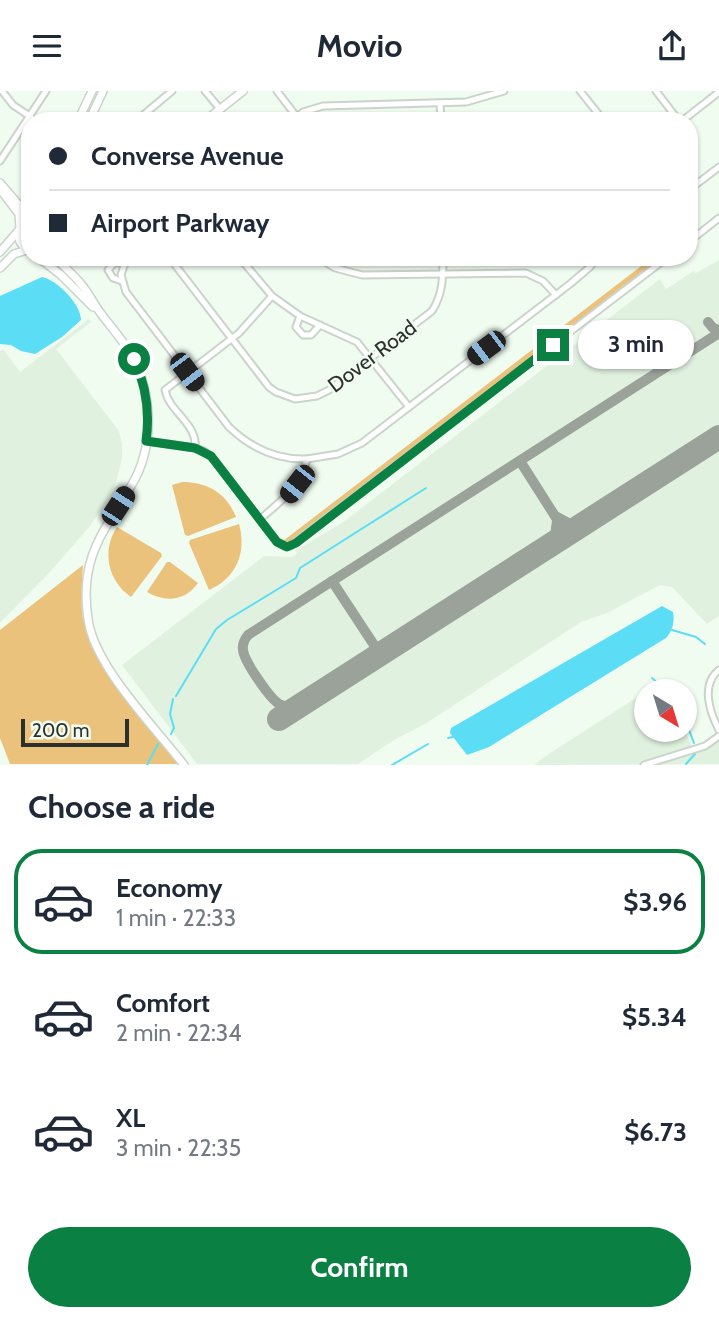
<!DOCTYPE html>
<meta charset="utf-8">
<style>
:root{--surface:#fff;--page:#f2f2f3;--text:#1f2937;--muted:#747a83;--line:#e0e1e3;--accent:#0b8043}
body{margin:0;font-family:Cabin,sans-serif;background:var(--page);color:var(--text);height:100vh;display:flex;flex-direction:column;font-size:26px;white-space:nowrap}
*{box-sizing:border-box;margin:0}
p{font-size:23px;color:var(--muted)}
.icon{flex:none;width:38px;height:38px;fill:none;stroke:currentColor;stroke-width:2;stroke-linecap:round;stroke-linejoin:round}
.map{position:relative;height:674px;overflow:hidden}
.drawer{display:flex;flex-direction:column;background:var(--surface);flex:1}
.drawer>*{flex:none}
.hud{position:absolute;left:21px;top:21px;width:677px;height:154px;border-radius:28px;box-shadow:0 2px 5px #0004;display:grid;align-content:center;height:154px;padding:0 28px;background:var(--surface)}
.needle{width:46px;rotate:142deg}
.fabs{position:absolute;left:634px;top:588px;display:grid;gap:14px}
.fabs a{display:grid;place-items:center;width:63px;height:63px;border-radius:50%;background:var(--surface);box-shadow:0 2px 5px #0004;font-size:35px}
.scale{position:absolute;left:21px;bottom:18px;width:108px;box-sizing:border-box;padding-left:7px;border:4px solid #2d312d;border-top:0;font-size:19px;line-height:24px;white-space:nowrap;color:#2d312d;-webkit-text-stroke:5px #f1fcf1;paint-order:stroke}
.end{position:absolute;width:32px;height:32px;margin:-16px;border:9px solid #0b8043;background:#fff;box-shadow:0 0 0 4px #fff}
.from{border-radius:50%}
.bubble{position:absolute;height:49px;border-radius:24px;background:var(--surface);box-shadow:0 2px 5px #0004;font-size:23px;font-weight:700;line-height:49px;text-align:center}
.car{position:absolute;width:21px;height:42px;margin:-21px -10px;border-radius:9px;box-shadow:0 0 5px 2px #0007;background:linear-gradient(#222 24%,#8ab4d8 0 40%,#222 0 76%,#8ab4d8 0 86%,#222 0)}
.hud b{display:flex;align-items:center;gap:24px;height:66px;font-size:26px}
.hud b+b{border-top:2px solid var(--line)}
.hud i{width:18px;height:18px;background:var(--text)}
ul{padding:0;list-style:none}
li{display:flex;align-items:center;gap:21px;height:105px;margin:0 14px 10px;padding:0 14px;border:4px solid transparent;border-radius:28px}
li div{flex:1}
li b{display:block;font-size:26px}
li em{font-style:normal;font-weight:700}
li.active{border-color:var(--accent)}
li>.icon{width:63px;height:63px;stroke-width:1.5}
h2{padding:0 28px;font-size:32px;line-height:84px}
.cta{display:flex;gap:14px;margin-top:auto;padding:14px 28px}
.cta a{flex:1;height:80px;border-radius:42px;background:var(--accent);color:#fff;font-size:28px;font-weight:700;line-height:80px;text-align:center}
header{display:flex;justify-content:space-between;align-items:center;height:91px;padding:0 28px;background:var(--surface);font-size:32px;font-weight:700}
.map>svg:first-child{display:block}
.built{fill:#e0f1e0}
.green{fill:#ebc27b}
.water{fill:#5bddf5}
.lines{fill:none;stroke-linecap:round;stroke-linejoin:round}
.stream{stroke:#5bddf5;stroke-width:2}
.taxiway{stroke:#9aa29a;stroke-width:10}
.runway{stroke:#9aa29a;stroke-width:24}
.minor-casing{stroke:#c9d4ca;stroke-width:9}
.major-casing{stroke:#c9d4ca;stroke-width:10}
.minor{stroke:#fff;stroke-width:5}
.major{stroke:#fff;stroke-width:7}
.route{stroke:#0b8043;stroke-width:9}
.labels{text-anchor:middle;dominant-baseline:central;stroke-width:5;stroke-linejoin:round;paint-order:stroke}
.street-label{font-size:21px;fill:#2d312d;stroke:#f1fcf1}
</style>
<header><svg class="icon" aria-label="menu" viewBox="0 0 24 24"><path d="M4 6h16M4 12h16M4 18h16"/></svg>Movio<svg class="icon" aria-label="share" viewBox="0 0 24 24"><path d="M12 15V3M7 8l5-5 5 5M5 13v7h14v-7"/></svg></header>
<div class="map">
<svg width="719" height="674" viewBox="0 0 719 674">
<rect width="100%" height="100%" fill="#f1fcf1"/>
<g class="built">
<polygon points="719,169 719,525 707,533 672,496 660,494 607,522 581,531 425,633 394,649 358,673 197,673 122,574 264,465 292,466 297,462 296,459 342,432 660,188 666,198 694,180 696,182"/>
<polygon points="89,228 91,231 56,258 119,340 122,353 122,368 116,391 106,411 90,435 49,482 0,532 0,260 3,258 20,281"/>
<polygon points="655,594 662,600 646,600 646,639 684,637 694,661 719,649 719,673 534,674 544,666 639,605"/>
</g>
<g class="green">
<polygon points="653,166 661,166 303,442 291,451 283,450"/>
<path d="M182,391C208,391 226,402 236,426L188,445L185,444L172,394Z"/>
<path d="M239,433C247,462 236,487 209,499L189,452L190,449Z"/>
<path d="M117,436L161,462L162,465L131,506C108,490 101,460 117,436Z"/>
<path d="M167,471H170L198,492C185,510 166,512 147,501Z"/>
<path d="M83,474C82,492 80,510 83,528C95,583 144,630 178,673H10L0,647V539Z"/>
</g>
<g class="water">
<path d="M42,186C57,189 81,213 81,229L62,246L35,263L21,260L11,254L0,253V205Z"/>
<path d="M662,515L673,521C675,532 672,540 666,547L489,656L467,664L450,642L451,637Z"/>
</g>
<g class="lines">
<g class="stream">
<polyline points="672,539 696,546 705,553"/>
<polyline points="652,587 667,600"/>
<polyline points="176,605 216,538 227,529 296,487 300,477 426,397"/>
<polyline points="684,626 694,652"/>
<polyline points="171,643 174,637 170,623 173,608"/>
<polyline points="448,647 453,646"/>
<polyline points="686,673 695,663"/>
<polyline points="147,674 158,653"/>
<polyline points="392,674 428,653"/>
</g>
<g class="taxiway">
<polyline points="708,231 713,237 719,239"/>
<polyline points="520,370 567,444"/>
<polyline points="557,426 570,433 588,430"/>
<polyline points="547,457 555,445 557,430"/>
<polyline points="332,490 376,557 384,560 391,557"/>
<path d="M308,610C300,614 291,618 281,614C271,610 244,570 243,559C242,553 244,549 248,544L719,242"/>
</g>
<polyline class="runway" points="279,628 719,346"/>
<g class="minor-casing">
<g id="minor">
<polyline points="2,0 13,14 31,26"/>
<polyline points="205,0 220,18"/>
<polyline points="277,0 296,25"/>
<polyline points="580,0 604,30"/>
<polyline points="656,0 679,30"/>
<polyline points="440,12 441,30"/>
<polyline points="136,30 172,0"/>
<polyline points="291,30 303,21 323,15 466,11 504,0"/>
<polyline points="682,30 719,1"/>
<polyline points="0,70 46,0"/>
<polyline points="690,98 719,76"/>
<polyline points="690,150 719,127"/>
<path d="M127,166L121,184L126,201L229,336C251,357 277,369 307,368"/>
<path d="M169,166L269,296L276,301L295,308L317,305L329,299L432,220C443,203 443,186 443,166"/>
<polyline points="239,166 272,205 300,225 296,236 303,244 311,244 320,234"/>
<polyline points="317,166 335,177 362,184 526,182 543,190 556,204"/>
<polyline points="122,190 113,187 108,179 114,172 124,172"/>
<polyline points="300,225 357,251 409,316"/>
<polyline points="147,350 195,357 204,360 215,370 277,451 284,455 290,455 668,166"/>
<path d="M195,357C198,333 169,321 165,299L239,242L272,205"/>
<path d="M260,428C281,411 300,395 307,368L338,363L362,352L570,193L590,176L598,166"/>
<path d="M719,579C701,593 709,620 719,639"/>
<polyline points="644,674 705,655 719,645"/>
</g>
</g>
<g class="major-casing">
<g id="major">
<polyline points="78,30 92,0"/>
<polyline points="89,30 103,0"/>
<polyline points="205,30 243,0"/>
<polyline points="0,92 30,127"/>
<polyline points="0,98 19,123 20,137"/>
<path d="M21,135C16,145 19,155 30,160"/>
<polyline points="0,161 19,139"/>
<polyline points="38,166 61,184 93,216"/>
<path d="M55,166C63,175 73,183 81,193C89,202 94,214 102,224C111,236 122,248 130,262C153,301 155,356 131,395C102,443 79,468 88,528C94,575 154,635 184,674"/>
<polyline points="0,177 14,163 27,159"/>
</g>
</g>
<use href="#minor" class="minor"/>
<use href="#major" class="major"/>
</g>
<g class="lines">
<path class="route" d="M134,268C146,294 150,322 146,350L195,357L211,365L277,451L287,456L296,452L553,254"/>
</g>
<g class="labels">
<g class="street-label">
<text transform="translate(372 265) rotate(-37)">Dover Road</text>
</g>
</g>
</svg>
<div class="fabs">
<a><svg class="needle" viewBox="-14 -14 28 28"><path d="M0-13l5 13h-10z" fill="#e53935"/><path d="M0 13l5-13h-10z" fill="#747a83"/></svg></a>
</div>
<div class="scale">200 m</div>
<i class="end from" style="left:134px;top:268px"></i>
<i class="end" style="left:553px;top:254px"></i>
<div class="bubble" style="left:578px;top:229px;width:116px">3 min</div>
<i class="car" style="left:486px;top:257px;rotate:233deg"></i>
<i class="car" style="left:187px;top:281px;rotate:143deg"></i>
<i class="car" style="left:297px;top:393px;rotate:218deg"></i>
<i class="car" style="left:118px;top:415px;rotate:33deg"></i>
<div class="hud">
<b><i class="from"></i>Converse Avenue</b>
<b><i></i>Airport Parkway</b>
</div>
</div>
<section class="drawer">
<h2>Choose a ride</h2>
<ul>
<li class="active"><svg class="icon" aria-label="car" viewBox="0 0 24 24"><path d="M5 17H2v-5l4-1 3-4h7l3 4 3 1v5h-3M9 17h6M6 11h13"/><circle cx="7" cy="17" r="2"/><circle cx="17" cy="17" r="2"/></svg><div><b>Economy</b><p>1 min · 22:33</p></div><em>$3.96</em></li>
<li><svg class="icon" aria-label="car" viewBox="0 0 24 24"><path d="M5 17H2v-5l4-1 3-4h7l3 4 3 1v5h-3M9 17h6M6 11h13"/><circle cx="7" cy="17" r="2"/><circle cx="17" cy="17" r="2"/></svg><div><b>Comfort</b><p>2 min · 22:34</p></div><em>$5.34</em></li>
<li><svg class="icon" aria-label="car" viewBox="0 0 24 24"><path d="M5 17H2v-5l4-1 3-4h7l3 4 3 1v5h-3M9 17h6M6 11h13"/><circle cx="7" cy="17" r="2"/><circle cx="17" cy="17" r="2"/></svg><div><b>XL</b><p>3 min · 22:35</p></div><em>$6.73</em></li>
</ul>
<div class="cta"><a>Confirm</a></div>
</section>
